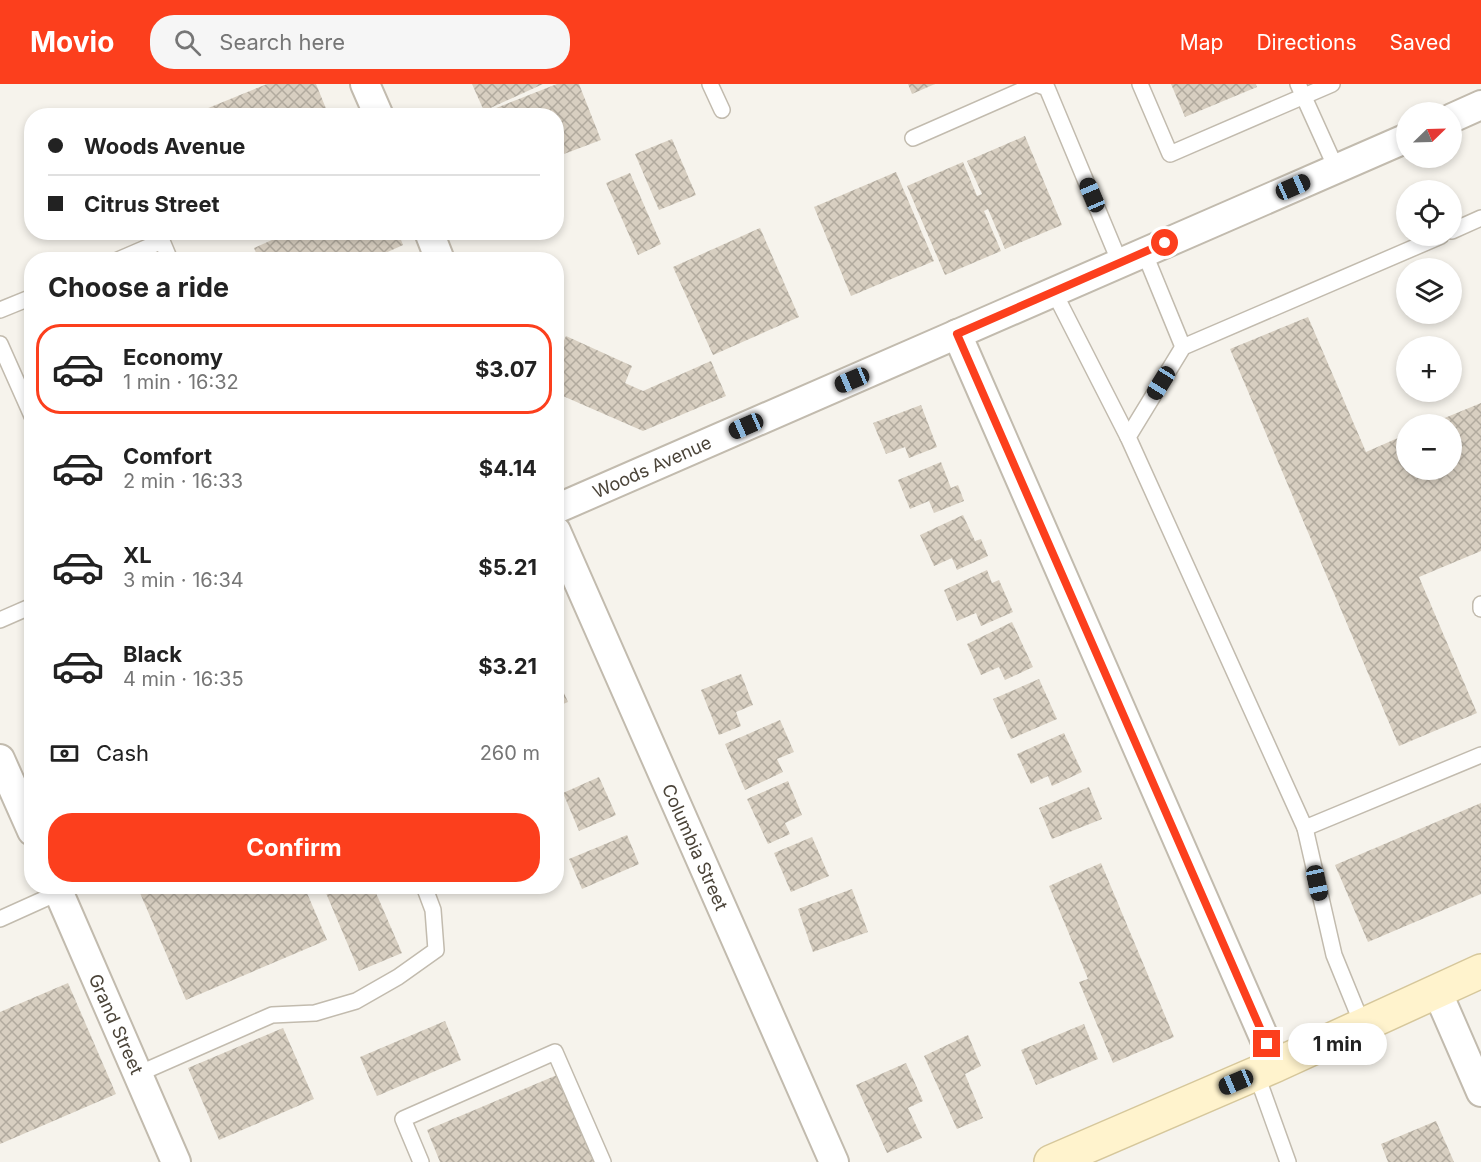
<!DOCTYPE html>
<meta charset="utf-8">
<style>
:root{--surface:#fff;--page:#f6f6f6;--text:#222;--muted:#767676;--line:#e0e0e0;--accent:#fc3f1d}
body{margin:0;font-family:Inter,sans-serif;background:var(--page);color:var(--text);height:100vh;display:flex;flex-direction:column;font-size:22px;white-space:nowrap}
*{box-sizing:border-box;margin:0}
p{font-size:20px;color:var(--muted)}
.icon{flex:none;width:33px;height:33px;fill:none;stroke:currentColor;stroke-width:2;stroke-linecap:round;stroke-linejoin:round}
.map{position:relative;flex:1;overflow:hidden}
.side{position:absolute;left:24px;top:168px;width:540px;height:642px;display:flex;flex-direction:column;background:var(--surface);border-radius:24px;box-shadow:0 3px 9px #0003}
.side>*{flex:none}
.top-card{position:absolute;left:24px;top:24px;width:540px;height:132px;border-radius:24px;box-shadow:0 3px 9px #0003;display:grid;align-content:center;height:132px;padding:0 24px;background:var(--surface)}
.needle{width:39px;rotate:67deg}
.fabs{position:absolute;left:1396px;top:18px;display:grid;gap:12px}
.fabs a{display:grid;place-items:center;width:66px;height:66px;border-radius:50%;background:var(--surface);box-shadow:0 3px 9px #0003;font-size:30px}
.end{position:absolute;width:27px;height:27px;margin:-14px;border:8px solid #fc3f1d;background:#fff;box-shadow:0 0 0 3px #fff}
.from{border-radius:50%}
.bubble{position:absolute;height:42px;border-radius:21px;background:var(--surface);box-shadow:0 3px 9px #0003;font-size:20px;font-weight:700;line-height:42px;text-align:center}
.car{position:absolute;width:18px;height:36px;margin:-18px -9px;border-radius:8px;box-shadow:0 0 4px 2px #0007;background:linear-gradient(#222 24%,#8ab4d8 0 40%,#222 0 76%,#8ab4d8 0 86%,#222 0)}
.top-card b{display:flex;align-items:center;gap:21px;height:57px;font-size:22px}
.top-card b+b{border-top:2px solid var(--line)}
.top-card i{width:15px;height:15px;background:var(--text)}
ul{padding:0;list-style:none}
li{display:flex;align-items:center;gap:18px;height:90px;margin:0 12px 9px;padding:0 12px;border:3px solid transparent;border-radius:24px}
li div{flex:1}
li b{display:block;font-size:22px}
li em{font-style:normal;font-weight:700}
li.selected{border-color:var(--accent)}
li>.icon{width:54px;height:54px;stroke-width:1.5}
h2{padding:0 24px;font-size:27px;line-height:72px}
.pay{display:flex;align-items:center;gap:15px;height:66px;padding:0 24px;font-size:22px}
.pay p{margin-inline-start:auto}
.primary-button{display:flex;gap:12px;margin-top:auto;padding:12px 24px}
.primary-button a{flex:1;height:69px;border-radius:24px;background:var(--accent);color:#fff;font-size:24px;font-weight:700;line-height:69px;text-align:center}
header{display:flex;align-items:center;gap:36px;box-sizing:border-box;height:84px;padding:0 30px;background:var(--accent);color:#fff}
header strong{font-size:28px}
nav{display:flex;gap:33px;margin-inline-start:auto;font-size:21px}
.search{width:420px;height:54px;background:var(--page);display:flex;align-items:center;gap:15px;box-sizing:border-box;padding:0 21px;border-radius:24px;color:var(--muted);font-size:22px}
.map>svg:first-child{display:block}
.building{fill:url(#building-cross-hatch)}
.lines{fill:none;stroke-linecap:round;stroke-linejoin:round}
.lane-casing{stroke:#c2bbae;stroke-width:18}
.street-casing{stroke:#c2bbae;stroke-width:32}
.secondary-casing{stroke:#d6c79b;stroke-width:36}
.lane{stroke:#fff;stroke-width:15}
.street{stroke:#fff;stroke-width:28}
.secondary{stroke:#fff3cd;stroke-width:33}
.route{stroke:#fc3f1d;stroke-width:8}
.labels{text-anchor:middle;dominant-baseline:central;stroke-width:4.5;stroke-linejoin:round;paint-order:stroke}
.street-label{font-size:18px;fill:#4b4439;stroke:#fff}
</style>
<header>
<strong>Movio</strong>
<div class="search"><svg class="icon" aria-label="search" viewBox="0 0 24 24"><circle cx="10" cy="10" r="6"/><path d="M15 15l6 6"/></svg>Search here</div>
<nav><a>Map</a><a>Directions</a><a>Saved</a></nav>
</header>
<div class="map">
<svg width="1481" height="1078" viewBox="0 0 1481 1078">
<defs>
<pattern id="building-cross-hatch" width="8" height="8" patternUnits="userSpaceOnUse" patternTransform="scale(1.5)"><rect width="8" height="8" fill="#d8cfc1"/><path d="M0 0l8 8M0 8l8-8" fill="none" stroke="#b1aa9e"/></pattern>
</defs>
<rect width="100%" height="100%" fill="#f6f3ec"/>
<g class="building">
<polygon points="267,0 316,0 329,32 197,32 196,29"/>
<polygon points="472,0 543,0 484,27"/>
<polygon points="557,0 579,0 601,56 556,73 556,32 487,32 486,28"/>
<polygon points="908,0 935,0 912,10"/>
<polygon points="1171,0 1256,0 1257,3 1185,33"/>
<polygon points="1025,52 1062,141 1005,165 988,125 984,127 1001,167 945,191 907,102 963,78 977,112 982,110 967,77"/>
<polygon points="672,55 696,111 659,126 635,70"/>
<polygon points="896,88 934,177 851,212 814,123"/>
<polygon points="630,89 661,160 638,171 606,99"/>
<polygon points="760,144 799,233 713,271 673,183"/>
<polygon points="269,148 398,148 403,161 370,176 259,176 254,164 272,156"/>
<polygon points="1308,233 1366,368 1407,350 1407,386 1452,386 1452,340 1430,340 1481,319 1481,467 1419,493 1477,629 1399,662 1230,265"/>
<polygon points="566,252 632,282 625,299 643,307 711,277 726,312 643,347 556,309 556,274"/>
<polygon points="921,321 937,363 909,374 905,363 886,370 873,339"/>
<polygon points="941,378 951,404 958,401 964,417 934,429 929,417 910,425 898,396"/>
<polygon points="963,431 975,457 981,455 988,472 957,486 952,474 934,482 920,451"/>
<polygon points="987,486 992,499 999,496 1013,528 981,542 976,529 957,537 944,506"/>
<polygon points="1012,538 1033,583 1005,596 999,583 981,591 967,560"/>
<polygon points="741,590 753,621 736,628 741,642 719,651 701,606"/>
<polygon points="556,591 568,618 556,623"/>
<polygon points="1039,595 1057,635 1011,655 993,615"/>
<polygon points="780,636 794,668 777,675 783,688 745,706 725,660"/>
<polygon points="1064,649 1082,688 1052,702 1048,692 1031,700 1017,670"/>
<polygon points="599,693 616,731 579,747 563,709"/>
<polygon points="788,697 802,731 785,739 790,750 768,760 747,715"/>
<polygon points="1089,703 1102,735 1052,755 1039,724"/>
<polygon points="1481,719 1481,810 1368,858 1335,781"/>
<polygon points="627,751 639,780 582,805 569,775"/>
<polygon points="812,753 829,792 791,808 774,769"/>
<polygon points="1101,779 1174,953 1113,979 1079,898 1088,895 1049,802"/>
<polygon points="137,802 304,802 327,856 186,916"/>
<polygon points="323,802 373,802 402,869 359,887"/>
<polygon points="852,805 868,848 813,868 798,825"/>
<polygon points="68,899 116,1010 0,1060 0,928"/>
<polygon points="445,937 461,976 377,1012 360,973"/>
<polygon points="1084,940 1098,975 1036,1001 1021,966"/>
<polygon points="283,944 314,1015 219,1056 188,984"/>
<polygon points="968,951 981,982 965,990 983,1034 957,1045 924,972"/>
<polygon points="906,979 923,1017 908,1024 922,1054 887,1069 856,1001"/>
<polygon points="557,991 594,1078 440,1078 427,1046"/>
<polygon points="1436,1037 1454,1078 1388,1078 1381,1060"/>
</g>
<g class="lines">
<g class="lane-casing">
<g id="lane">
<polyline points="710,0 722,26"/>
<polyline points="1140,0 1170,70 1332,0"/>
<polyline points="1298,0 1336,84"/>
<polyline points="913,54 1036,0 1047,4 1120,179"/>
<polyline points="1452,147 1481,134"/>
<polyline points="1144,168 1183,263"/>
<polyline points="118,176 162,157 170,176"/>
<polyline points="1054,208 1128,353"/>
<polyline points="0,226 32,213"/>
<polyline points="0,260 32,332"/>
<polyline points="1481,520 1481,525"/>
<polyline points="0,536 32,522"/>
<polyline points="1305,744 1481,671"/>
<polyline points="0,835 62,807"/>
<polyline points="1363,942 1334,871 1305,744 1128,353 1183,263 1441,152"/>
<polyline points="1256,989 1288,1078"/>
<polyline points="138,990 272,931 315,929 356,917 398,893 436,866 433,826 424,802"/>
<polyline points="421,1078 403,1035 555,968 603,1078"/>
</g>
</g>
<g class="street-casing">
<g id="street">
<polyline points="365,0 379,32"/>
<polyline points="1452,34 1481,21"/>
<polyline points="429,148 440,176"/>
<polyline points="957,250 1276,981"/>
<polyline points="556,425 1407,54"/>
<polyline points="556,447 834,1078"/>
<polyline points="0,675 32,747"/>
<polyline points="56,802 176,1078"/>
<polyline points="1437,907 1481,1008"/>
</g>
</g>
<g class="secondary-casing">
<polyline id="secondary" points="1051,1078 1276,981 1481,887"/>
</g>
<use href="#lane" class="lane"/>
<use href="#street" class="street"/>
<use href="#secondary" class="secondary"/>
</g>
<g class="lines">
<polyline class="route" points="1165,159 957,250 1267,960"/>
</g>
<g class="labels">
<g class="street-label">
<text transform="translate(652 383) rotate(-24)">Woods Avenue</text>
<text transform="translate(695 763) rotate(66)">Columbia Street</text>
<text transform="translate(116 940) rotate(66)">Grand Street</text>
</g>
</g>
</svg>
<div class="fabs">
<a><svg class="needle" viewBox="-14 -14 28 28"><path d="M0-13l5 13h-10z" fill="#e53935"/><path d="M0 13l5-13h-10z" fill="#767676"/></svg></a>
<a><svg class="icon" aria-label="locate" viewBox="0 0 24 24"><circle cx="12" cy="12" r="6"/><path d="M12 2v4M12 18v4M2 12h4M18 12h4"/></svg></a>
<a><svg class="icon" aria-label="layers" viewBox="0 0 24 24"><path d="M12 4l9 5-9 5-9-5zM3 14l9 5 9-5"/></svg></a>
<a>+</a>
<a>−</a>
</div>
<i class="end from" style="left:1165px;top:159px"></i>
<i class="end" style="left:1267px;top:960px"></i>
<div class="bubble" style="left:1288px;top:939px;width:99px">1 min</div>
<i class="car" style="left:1293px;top:103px;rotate:66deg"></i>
<i class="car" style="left:1092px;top:111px;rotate:337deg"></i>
<i class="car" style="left:852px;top:296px;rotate:247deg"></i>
<i class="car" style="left:1161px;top:299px;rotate:212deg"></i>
<i class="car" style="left:746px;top:342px;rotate:246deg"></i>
<i class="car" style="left:1317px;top:799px;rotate:168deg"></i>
<i class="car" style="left:1236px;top:998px;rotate:247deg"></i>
<div class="top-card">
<b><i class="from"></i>Woods Avenue</b>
<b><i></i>Citrus Street</b>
</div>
<section class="side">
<h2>Choose a ride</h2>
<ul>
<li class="selected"><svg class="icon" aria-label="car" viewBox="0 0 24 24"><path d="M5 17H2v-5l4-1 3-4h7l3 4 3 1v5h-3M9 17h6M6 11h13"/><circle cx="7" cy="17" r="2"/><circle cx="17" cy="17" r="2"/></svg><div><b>Economy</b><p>1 min · 16:32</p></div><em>$3.07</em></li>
<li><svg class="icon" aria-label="car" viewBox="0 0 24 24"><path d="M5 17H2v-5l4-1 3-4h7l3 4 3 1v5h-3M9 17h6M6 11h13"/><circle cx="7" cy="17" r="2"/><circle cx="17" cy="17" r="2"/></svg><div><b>Comfort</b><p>2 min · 16:33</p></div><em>$4.14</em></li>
<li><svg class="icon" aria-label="car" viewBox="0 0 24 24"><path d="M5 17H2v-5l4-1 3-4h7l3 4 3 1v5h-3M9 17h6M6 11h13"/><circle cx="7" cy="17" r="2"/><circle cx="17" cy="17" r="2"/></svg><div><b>XL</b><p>3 min · 16:34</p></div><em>$5.21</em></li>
<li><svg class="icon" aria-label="car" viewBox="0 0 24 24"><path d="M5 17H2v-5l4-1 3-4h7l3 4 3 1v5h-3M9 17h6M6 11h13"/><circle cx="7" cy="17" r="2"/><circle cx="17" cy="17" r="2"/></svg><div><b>Black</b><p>4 min · 16:35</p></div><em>$3.21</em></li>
</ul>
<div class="pay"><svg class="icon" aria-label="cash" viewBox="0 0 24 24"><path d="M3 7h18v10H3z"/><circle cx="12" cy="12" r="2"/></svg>Cash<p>260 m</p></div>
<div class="primary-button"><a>Confirm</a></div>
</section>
</div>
